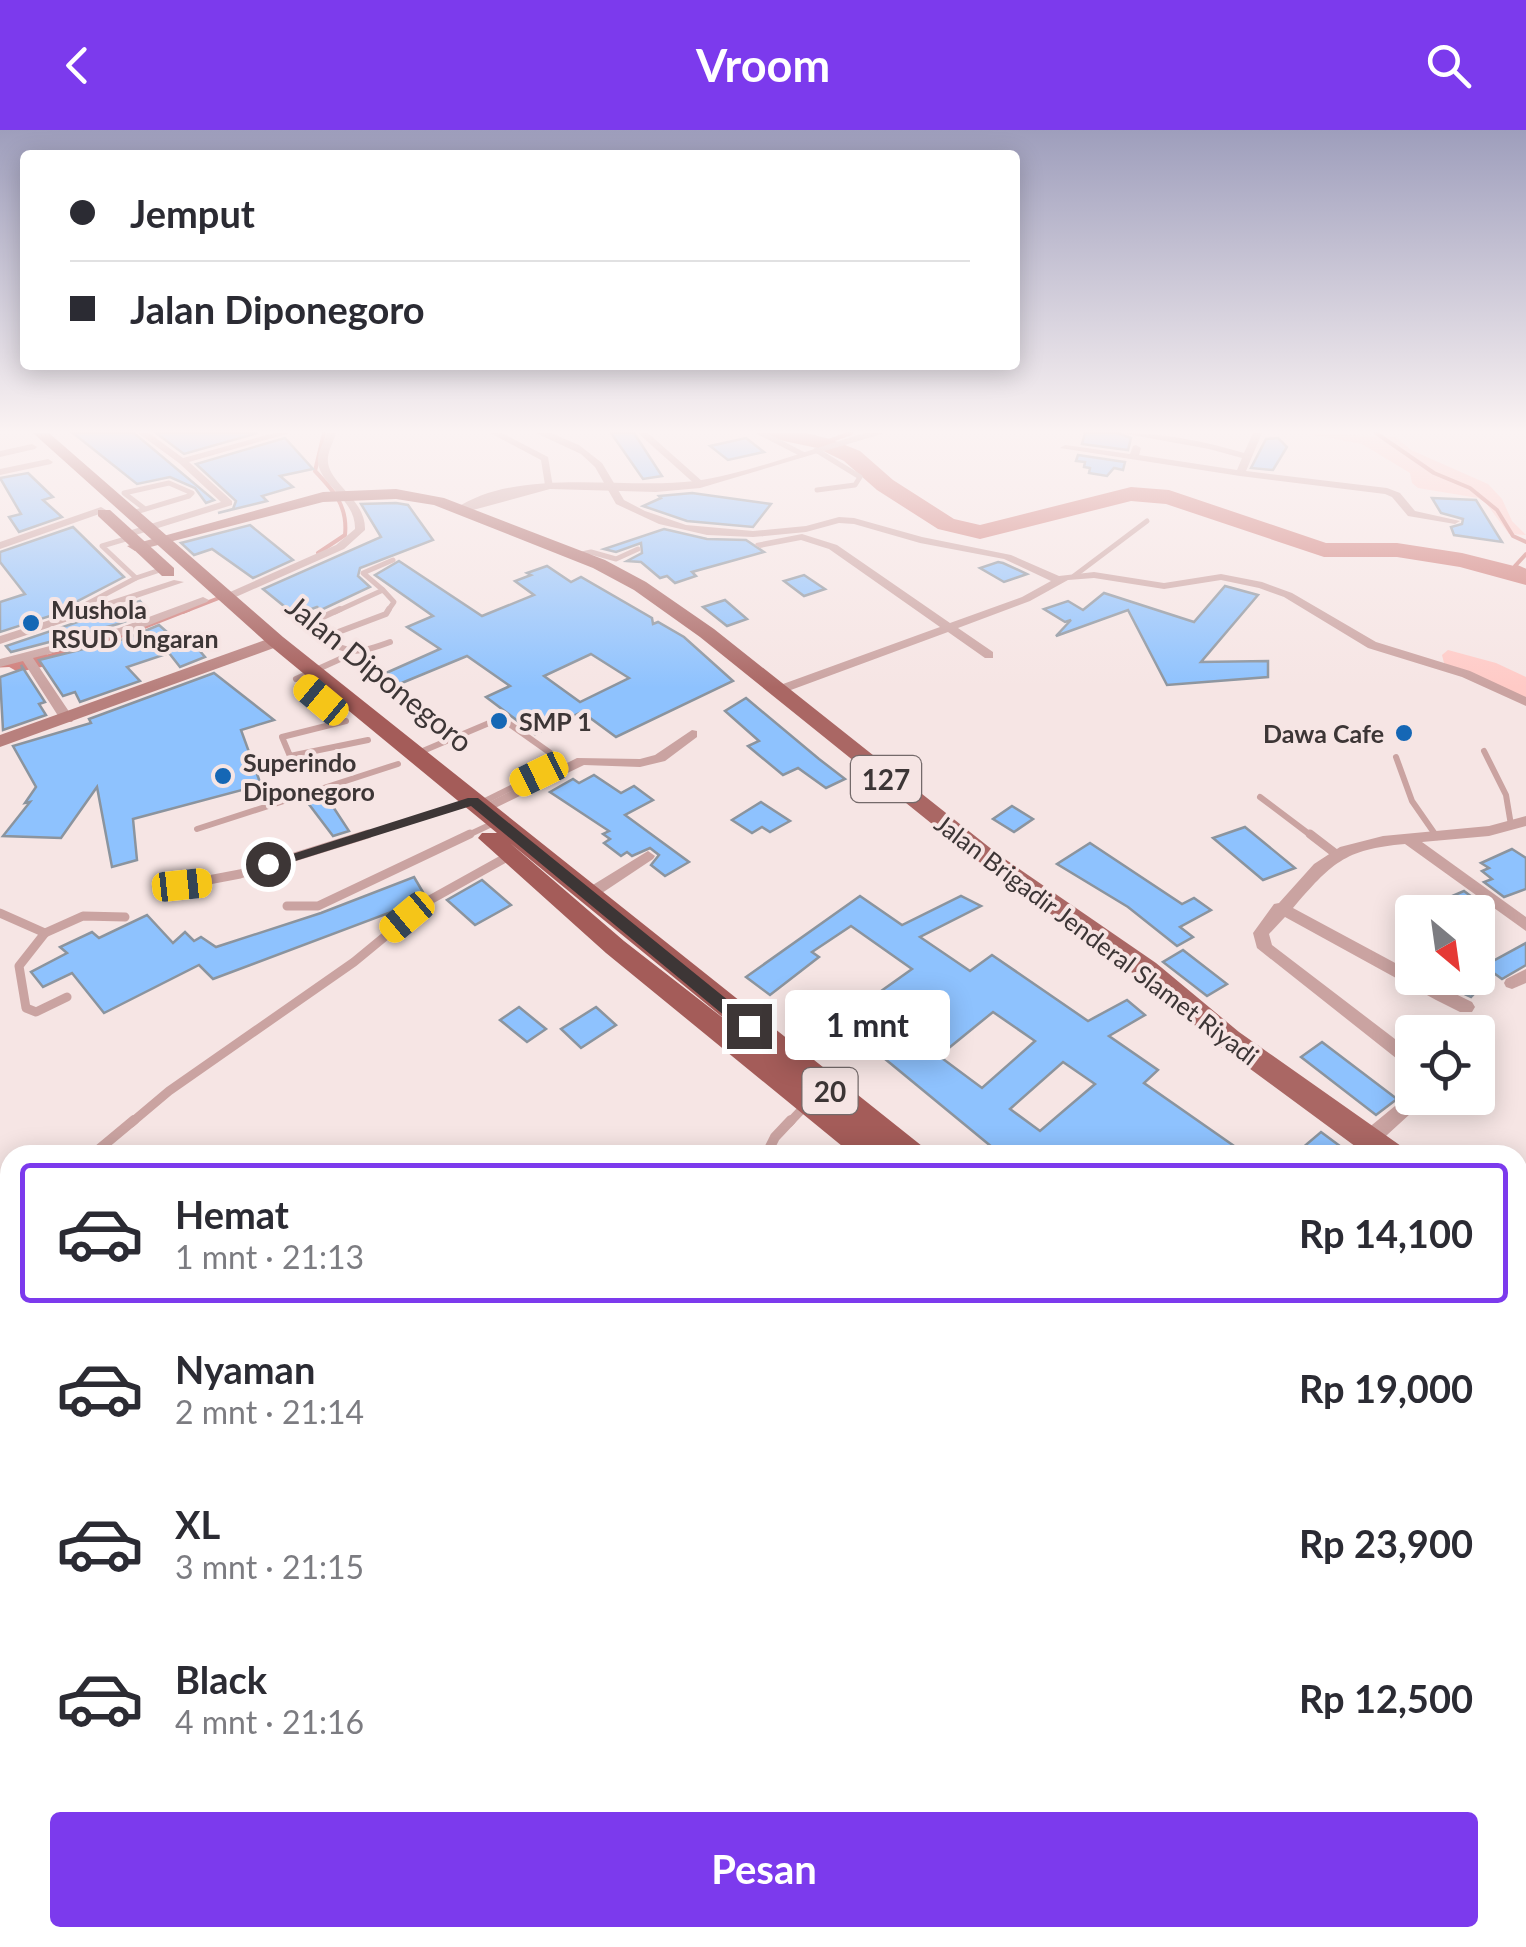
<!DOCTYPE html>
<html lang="id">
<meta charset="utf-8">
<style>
:root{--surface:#fff;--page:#f7f7f7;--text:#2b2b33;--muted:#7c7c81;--line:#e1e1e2;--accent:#7c3aed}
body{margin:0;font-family:Lato,sans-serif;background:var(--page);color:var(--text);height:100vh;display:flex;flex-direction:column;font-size:38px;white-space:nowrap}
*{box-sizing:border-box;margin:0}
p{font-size:32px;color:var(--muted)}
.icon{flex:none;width:55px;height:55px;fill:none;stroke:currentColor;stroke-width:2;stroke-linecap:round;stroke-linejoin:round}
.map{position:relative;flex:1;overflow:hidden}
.side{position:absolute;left:0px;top:1015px;width:1528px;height:802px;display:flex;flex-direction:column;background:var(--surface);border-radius:30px 30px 0 0;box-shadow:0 5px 25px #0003}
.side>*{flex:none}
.guide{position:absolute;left:20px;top:20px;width:1000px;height:220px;border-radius:10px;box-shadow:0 5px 25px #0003;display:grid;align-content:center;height:220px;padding:0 50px;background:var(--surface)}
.needle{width:65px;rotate:151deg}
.buttons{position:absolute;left:1395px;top:765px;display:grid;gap:20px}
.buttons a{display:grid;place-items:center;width:100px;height:100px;border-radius:10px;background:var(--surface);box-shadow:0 5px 25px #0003;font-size:50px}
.end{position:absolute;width:45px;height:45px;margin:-22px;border:12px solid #3d3636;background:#fff;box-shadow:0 0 0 5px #fff}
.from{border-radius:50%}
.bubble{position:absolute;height:70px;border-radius:10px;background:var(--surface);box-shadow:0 5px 25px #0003;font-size:32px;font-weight:700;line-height:70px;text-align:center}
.car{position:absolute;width:30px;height:60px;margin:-30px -15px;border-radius:12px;box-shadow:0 0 8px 2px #0007;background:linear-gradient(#f5c518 24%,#345 0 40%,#f5c518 0 76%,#345 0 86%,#f5c518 0)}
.guide b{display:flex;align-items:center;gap:35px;height:95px;font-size:38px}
.guide b+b{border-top:2px solid var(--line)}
.guide i{width:25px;height:25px;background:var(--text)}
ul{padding:18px 0 0;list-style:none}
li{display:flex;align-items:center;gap:30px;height:140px;margin:0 20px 15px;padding:0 30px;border:5px solid transparent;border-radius:10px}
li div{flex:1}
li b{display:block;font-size:38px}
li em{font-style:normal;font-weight:700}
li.on{border-color:var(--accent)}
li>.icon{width:90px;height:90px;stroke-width:1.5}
.button{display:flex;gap:20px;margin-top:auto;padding:20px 50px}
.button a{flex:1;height:115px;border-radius:10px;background:var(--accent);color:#fff;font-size:40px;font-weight:700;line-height:115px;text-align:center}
header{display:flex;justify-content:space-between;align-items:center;height:130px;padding:0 50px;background:var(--accent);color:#fff;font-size:45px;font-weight:700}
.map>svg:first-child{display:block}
.green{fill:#ffcac6}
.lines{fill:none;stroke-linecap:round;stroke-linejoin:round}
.stream-far1{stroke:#cf7d79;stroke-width:4}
.stream{stroke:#cf7d79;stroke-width:5}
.river{fill:#cf7d79;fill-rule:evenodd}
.building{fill:#8ec2fe;stroke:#8b949e;stroke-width:2.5;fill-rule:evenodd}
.service-far4{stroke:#caa3a1;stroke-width:5}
.service-far3{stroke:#caa3a1;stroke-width:6}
.service-far2{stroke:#caa3a1;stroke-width:9}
.service-far1{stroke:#caa3a1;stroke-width:10}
.service{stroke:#caa3a1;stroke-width:14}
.minor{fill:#caa3a1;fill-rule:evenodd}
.tertiary{fill:#caa3a1;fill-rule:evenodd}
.secondary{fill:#b8807d;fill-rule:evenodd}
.primary{fill:#aa6764;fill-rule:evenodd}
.trunk{fill:#a45c59;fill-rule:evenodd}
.route{fill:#3d3636}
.poi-dot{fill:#1567b5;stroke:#f6e5e4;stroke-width:4}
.labels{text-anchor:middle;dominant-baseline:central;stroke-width:8;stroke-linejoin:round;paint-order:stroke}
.far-poi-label{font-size:25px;font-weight:bold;fill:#3d3636;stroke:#f6e5e4;text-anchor:start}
.far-street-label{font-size:25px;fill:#3d3636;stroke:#f6e5e4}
.shield{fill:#f6e5e4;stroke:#746a6a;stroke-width:2.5}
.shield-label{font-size:28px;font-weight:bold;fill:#3d3636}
.street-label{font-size:30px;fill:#3d3636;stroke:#f6e5e4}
</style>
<header><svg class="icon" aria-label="back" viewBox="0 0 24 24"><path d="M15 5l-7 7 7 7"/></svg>Vroom<svg class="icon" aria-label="search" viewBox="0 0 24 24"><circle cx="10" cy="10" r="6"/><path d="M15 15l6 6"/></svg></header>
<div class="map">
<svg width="1526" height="1817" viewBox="0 0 1526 1817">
<rect width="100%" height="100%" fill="#f6e5e4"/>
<g class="green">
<polygon points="1303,303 1395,307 1411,320 1488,354 1502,369 1512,391 1526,405 1509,404 1486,373 1478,368 1418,358 1412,353 1410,343 1362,314"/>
<polygon points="1448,520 1496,533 1526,547 1526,569 1444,533 1442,525"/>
</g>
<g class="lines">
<g class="stream-far1">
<polyline points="1376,303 1434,343 1470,358 1497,380 1513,406 1526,412"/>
<polyline points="823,313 851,303"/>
<path d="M318,423L345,405C348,376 334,361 315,341L324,303"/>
<polyline points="1526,424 1515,436 1526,441"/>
<polyline points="183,482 224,466"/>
</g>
<g class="stream">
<polyline points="138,499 189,479"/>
<polyline points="41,529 122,505"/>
<polyline points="0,535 18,534"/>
</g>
<g class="river">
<polygon points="762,303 806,303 830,309 860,321 893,350 954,389 980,395 1131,357 1169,360 1326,413 1397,413 1462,423 1526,439 1526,455 1460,437 1397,427 1324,427 1166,374 1131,371 980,409 938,399 877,360 844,331 817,318 765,307"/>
<polygon points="41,521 55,529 51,535 18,542 4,534 8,528"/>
</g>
</g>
<g class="building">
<polygon points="73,303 134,303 214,370 206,373 195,358 170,347 137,354"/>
<polygon points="156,303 258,303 184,324"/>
<polygon points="611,303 634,303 662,346 643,349"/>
<polygon points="1085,303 1118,303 1131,308 1128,320 1082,314"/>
<polygon points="285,308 313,339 280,346 293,357 262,366 267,371 218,383 233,379 236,371 196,334"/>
<polygon points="746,308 764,322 728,330 710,316"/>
<polygon points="1278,308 1287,317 1273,340 1251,338 1266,309"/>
<polygon points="1078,325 1125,332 1123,340 1114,338 1107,346 1089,343 1090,338 1084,337 1085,332 1076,331"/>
<polygon points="28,343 53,367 43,370 62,387 19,402 9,387 21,384 0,348"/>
<polygon points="692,363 771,374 753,397 687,391 643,376 661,368 659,366"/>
<polygon points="1432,368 1476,370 1502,412 1454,405 1451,397 1462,394 1463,389 1441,383"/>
<polygon points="396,373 408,375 433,410 360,438 358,446 370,457 321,480 317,477 295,485 263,459 381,407 361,374"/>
<polygon points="250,395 293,430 253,448 212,419 194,425 181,413"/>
<polygon points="73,397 124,447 78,471 75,478 0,502 0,472 25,464 0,432 0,422"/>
<polygon points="664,399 707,409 746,410 764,422 692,442 696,446 675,453 667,446 660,448 641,432 627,431 642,423 641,413 616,422 604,419"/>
<path d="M399,431L482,486L534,465L515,451L531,445L527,443L547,436L571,452L581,447L652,488L653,494L658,492L684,507L733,551L616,607L582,582L535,604L486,567L510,556L467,526L392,557L386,543L440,519L407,497L433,486L375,445ZM591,524L629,548L580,572L544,546Z"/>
<polygon points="998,432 1003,433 1027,444 1004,452 980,438"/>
<polygon points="804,445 825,459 804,466 784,451"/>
<polygon points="1225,456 1258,465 1201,532 1268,531 1268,547 1167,555 1128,480 1056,506 1071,490 1065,492 1044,479 1068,471 1083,480 1104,463 1194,492"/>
<polygon points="725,470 747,489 727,496 703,477"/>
<polygon points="140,471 145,477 138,480 143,485 118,494 11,522 6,516"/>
<polygon points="159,495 176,510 187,506 205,527 180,537 169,523 127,537 140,551 80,572 75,562 63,566 39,530 128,508"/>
<polygon points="21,535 45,572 39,574 46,585 3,600 0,547 23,539"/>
<polygon points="214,543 274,590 241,600 261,655 133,689 137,730 112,737 97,657 61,708 3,706 30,672 25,673 36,657 13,616 91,593 89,589"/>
<polygon points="746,568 819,629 845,649 826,658 798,638 783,645 748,616 759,611 725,581"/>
<polygon points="594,645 621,663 634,656 653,670 625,685 689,732 665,746 651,735 659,725 650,718 632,726 627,722 621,726 604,713 610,709 603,704 609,701 550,662 573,649 579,653"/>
<polygon points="326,666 349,701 333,706 308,673"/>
<polygon points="761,672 790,691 770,702 762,697 752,703 732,690"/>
<polygon points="1012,676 1033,689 1014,702 993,689"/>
<polygon points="1245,697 1295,738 1263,750 1213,708"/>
<polygon points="1090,713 1182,774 1194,768 1211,780 1180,797 1193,807 1177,816 1128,777 1057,734"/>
<polygon points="1512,719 1526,728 1526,759 1504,767 1484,752 1492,749 1482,741 1489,738 1481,733"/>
<polygon points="414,747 424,764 410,775 213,849 199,835 104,883 72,843 43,857 31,842 67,823 60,817 92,802 99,808 147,785 173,813 185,802 194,811 201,807 216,817 321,783"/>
<polygon points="482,750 511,775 475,795 447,770"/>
<polygon points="1464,761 1484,776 1469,782 1415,782"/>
<path d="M860,766L902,795L961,766L981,776L920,807L970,841L992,825L1088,891L1127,870L1145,885L1109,906L1158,940L1144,953L1247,1025H1194L1186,1019L1180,1025H1011L1002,1018L998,1022L839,891L912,839L851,796L812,822L819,827L770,865L746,847ZM993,882L1035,911L982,958L939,926ZM1063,932L1095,954L1040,1001L1010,979Z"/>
<polygon points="1526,813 1526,835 1502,849 1484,836"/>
<polygon points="1183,820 1227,854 1207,866 1163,832"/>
<polygon points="1430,848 1489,848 1471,867"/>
<polygon points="519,877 546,899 527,912 500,890"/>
<polygon points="596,877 616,895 581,918 561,899"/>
<polygon points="1322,912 1397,969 1376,985 1301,927"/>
<polygon points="1321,1002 1352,1025 1294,1025"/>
</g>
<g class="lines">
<g class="service-far4">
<polyline points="816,320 860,347 855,355 817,360"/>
<polyline points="129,384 189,366 192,363 169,353 124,363 145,379"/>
<polyline points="129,408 102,416 136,448 163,439"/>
<polyline points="577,425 591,422 616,429 638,419"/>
<polyline points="1074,446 1147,391"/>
<polyline points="383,460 363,443 393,430"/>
<polyline points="83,482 81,477 136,448"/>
<polyline points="335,482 383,460 394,472 387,482"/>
</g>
<g class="service-far3">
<polyline points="340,479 308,494 325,507 386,484 389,479"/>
<path d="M325,507C348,527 363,522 390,512"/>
<polyline points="296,549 349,525"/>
<polyline points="346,591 282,607 290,626 368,610"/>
<polyline points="1484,621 1506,665 1511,695"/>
<polyline points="418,623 501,588 563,632 479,674"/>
<polyline points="1396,627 1412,671 1437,707"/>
<polyline points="1260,667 1313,707"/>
<polyline points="197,699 398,634"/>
<polyline points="360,707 472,672"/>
<polyline points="464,707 496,692"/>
</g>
<g class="service-far2">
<polyline points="1310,704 1336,724"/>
<polyline points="182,755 240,744 368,704"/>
<polyline points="287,776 318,776 470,704"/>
<polyline points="0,783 45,803 19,836 26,878 36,882 67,867"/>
<polyline points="45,803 83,786 125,787"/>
<polyline points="131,993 169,961 354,832 428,771 509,726"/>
<polyline points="789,993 806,975"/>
</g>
<g class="service-far1">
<polyline points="92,1025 134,990"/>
<polyline points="766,1025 775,1007 791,990"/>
<polyline points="0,1171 10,1143"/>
<polyline points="1518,1267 1526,1253"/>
</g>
<polyline class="service" points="1518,1469 1526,1475"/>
<g class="minor">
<polygon points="138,303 149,303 183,328 274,303 290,303 189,332 232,371 232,375 126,408 121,405 122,403 221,372 179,333"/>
<path d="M327,303H336C334,311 329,319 328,327C325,353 366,367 365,400L344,419L229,470H221V466L336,415L355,399C356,367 315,354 318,327C319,319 325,311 327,303Z"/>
<polygon points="490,303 502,303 548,327 553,357 545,355 541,330"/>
<polygon points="536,303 551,303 579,315 602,333 624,370 645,381 686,395 753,401 806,396 839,387 854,388 922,407 1011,425 1059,446 1094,442 1164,453 1221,444 1262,452 1292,463 1376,512 1470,541 1526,567 1526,576 1462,547 1368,518 1284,467 1259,458 1221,450 1164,459 1094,448 1068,450 1030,471 958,498 993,522 993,528 985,528 948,502 780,564 772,564 772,558 940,497 829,419 801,410 760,418 755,415 756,413 802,404 837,415 950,493 1022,467 1051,451 1004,429 920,413 854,394 839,393 806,402 753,407 707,405 659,394 616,374 595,337 581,324"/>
<polygon points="638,303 648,303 703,352 703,356 697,356"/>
<polygon points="755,303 767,303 808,324 800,326"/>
<path d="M1122,303C1163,303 1204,311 1244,323L1253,303H1262L1246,341L1387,358L1400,363L1415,381L1460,391L1455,394L1408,386L1392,367L1385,364L1240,346L1060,318L1065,315L1130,324L1133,316L1136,315L1141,318L1139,325L1237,340L1242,328L1209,319Z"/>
<polygon points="32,314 37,317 35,319 0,327 0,321"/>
<polygon points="48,329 53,332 51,334 0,345 0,339"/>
<polygon points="101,377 106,380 105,382 0,419 0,412"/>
<polygon points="174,450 184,452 0,514 0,506"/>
<polygon points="203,467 209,470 207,472 127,504 33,528 74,589 72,592 62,592 23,531 0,537 0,529 119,498"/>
<polygon points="692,600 697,601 697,607 665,631 640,637 584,635 487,682 477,682 475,679 577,628 640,629 655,625"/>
<path d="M1526,686V696L1489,706L1422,712L1526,787V801L1405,714C1344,719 1331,734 1293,778L1412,842V848H1423L1472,872L1475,877L1472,882H1460L1436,870L1285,787L1269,804L1272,815L1412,922V938L1406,936L1257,818L1253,803L1274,774L1279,773L1314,734L1340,717L1383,706L1489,696Z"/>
<polygon points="648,721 655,726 653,729 593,769 583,769 580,765 583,761"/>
<polygon points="1526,839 1526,853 1512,859 1506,857 1504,853 1506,849"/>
<polygon points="1412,962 1412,968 1425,968 1422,973 1375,1016 1368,1018 1361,1016 1359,1010 1361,1004"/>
<polygon points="10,1734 10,1769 0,1773 0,1739"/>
<rect x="432" y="1808" width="30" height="9"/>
<polygon points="1216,1808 1249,1808 1253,1817 1220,1817"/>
</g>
<g class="tertiary">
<path d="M865,303H885L700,358L656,362L550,359L462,383L455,379C518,336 622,360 695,351C746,344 814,318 865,303Z"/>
<polygon points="1526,1740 1526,1788 1518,1791 1518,1744"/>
<polygon points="1471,1808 1512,1808 1509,1817 1467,1817"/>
</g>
<polygon class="secondary" points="276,506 285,511 282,515 0,617 0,605"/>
<g class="primary">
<polygon points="396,359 444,368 605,430 646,452 714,499 999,725 1156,833 1239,902 1401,1016 1405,1025 1367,1025 1219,916 1138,847 983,735 700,507 634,460 593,438 434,375 396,369 323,372 135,421 127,416 323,362"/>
<polygon points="1518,1097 1526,1100 1526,1131 1518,1128"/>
</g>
<g class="trunk">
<path d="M33,303H49L283,507L922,1016L926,1025H853L606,823L478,708L482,703H497L269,515ZM510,713L732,895L624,811Z"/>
<polygon points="98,380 110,380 174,438 174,446 162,446 98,386"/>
<polygon points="1518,1480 1526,1483 1526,1567 1518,1563"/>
</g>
</g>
<linearGradient id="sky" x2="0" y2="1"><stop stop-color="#9e9ebc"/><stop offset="0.54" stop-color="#fbf3f3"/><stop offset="1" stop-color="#fbf3f3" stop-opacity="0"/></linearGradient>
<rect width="1526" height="558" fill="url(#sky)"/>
<polygon class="route" points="468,668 478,668 755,892 755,901 743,901 471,676 273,738 261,734"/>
<g class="poi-dot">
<circle cx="31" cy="493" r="10"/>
<circle cx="499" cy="591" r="10"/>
<circle cx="1404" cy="603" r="10"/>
<circle cx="223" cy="646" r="10"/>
</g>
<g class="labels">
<g class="far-poi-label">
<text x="51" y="479">Mushola<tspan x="51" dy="29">RSUD Ungaran</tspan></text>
<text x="519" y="591">SMP 1</text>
<text x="1384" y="603" text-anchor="end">Dawa Cafe</text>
<text x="243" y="632">Superindo<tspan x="243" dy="29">Diponegoro</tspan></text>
</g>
<g class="far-street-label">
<text transform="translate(1097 809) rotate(37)">Jalan Brigadir Jenderal Slamet Riyadi</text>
</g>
<g class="shield">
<rect x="851" y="626" width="70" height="46" rx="8"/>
<rect x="802.5" y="938" width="55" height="46" rx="8"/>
</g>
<g class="shield-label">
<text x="886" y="649">127</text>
<text x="830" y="961">20</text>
</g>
<g class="street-label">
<text transform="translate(380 543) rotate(39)">Jalan Diponegoro</text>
</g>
</g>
</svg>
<div class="buttons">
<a><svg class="needle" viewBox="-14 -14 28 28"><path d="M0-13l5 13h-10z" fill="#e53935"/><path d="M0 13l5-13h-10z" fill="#7c7c81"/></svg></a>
<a><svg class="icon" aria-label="locate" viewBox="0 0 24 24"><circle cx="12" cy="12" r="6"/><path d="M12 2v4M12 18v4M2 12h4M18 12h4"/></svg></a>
</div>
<i class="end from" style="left:268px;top:734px"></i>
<i class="end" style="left:749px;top:896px"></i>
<div class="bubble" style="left:785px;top:860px;width:165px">1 mnt</div>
<i class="car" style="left:321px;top:570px;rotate:310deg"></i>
<i class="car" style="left:539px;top:644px;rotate:244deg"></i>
<i class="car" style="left:182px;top:755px;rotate:84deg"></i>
<i class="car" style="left:407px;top:787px;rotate:230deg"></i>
<div class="guide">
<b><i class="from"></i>Jemput</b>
<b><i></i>Jalan Diponegoro</b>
</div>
<section class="side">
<ul>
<li class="on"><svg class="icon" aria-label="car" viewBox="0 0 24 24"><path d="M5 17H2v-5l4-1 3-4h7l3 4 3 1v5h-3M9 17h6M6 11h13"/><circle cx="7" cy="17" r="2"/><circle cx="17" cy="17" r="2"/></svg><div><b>Hemat</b><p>1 mnt · 21:13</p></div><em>Rp 14,100</em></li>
<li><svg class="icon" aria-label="car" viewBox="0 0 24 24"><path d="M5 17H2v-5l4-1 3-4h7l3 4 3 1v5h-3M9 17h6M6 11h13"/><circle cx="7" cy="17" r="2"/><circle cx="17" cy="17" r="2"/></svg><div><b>Nyaman</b><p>2 mnt · 21:14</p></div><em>Rp 19,000</em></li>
<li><svg class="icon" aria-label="car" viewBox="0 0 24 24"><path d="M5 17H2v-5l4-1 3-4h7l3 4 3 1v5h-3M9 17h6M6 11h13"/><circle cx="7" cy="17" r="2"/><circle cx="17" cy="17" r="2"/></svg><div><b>XL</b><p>3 mnt · 21:15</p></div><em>Rp 23,900</em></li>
<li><svg class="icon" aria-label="car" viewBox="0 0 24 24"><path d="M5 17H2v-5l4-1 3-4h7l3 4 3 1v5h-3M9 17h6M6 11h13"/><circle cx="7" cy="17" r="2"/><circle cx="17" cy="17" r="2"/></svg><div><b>Black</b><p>4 mnt · 21:16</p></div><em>Rp 12,500</em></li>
</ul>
<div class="button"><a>Pesan</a></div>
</section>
</div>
